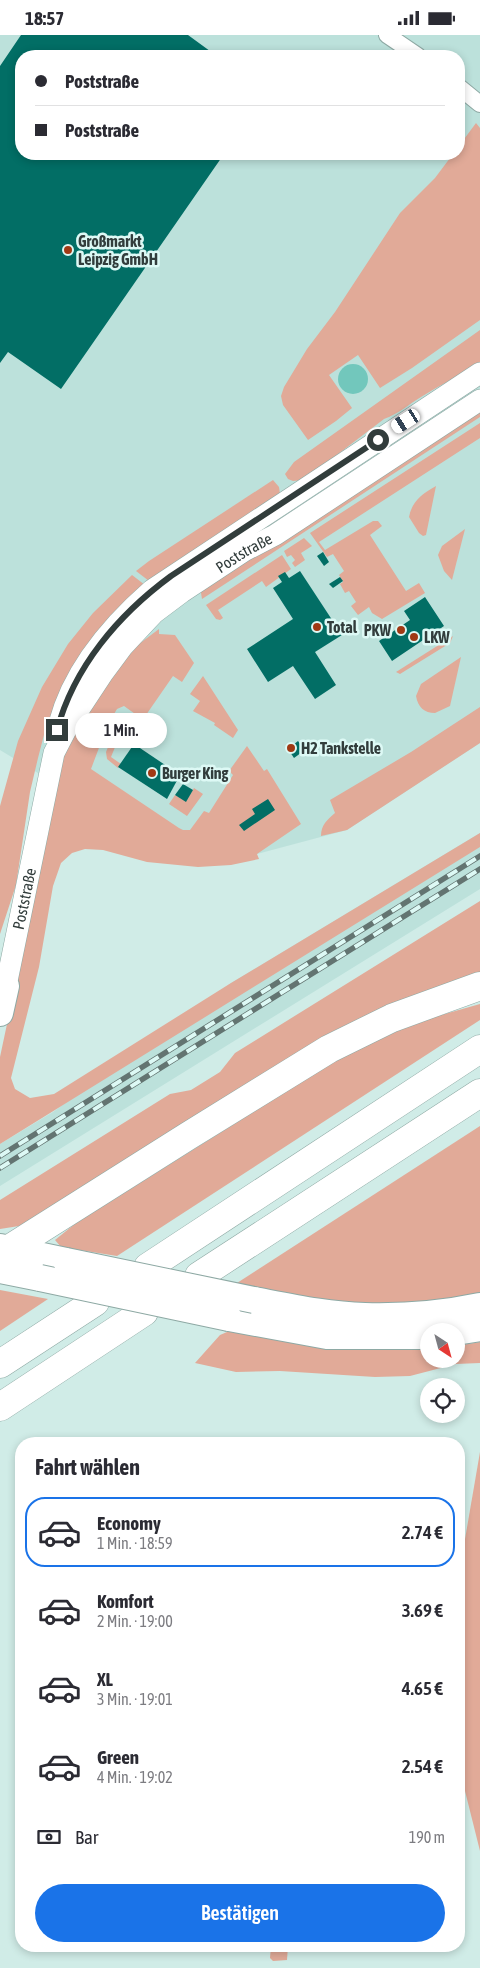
<!DOCTYPE html>
<html lang="de">
<meta charset="utf-8">
<style>
:root{--surface:#fff;--page:#f7f7f7;--text:#2b2b33;--muted:#7c7c81;--line:#e1e1e2;--accent:#1a73e8}
body{margin:0;font-family:"Asap Condensed",sans-serif;background:var(--page);color:var(--text);height:100vh;display:flex;flex-direction:column;font-size:19px;white-space:nowrap}
*{box-sizing:border-box;margin:0}
p{font-size:16px;color:var(--muted)}
.icon{flex:none;width:28px;height:28px;fill:none;stroke:currentColor;stroke-width:2;stroke-linecap:round;stroke-linejoin:round}
.map{position:relative;flex:1;overflow:hidden}
.side{position:absolute;left:15px;top:1402px;width:450px;height:515px;display:flex;flex-direction:column;background:var(--surface);border-radius:20px;box-shadow:0 2px 8px #0003}
.side>*{flex:none}
.hud{position:absolute;left:15px;top:15px;width:450px;height:110px;border-radius:20px;box-shadow:0 2px 8px #0003;display:grid;align-content:center;height:110px;padding:0 20px;background:var(--surface)}
.needle{width:32px;rotate:144deg}
.tools{position:absolute;left:420px;top:1288px;display:grid;gap:10px}
.tools a{display:grid;place-items:center;width:45px;height:45px;border-radius:50%;background:var(--surface);box-shadow:0 2px 8px #0003;font-size:25px}
.end{position:absolute;width:22px;height:22px;margin:-11px;border:6px solid #323d3c;background:#fff;box-shadow:0 0 0 2px #fff}
.from{border-radius:50%}
.bubble{position:absolute;height:35px;border-radius:18px;background:var(--surface);box-shadow:0 2px 8px #0003;font-size:16px;font-weight:600;line-height:35px;text-align:center}
.car{position:absolute;width:15px;height:30px;margin:-15px -8px;border-radius:6px;box-shadow:0 0 4px 1px #0007;background:linear-gradient(#fff 24%,#345 0 40%,#fff 0 76%,#345 0 86%,#fff 0)}
.hud b{display:flex;align-items:center;gap:18px;height:48px;font-size:19px}
.hud b+b{border-top:1px solid var(--line)}
.hud i{width:12px;height:12px;background:var(--text)}
ul{padding:0;list-style:none}
li{display:flex;align-items:center;gap:15px;height:70px;margin:0 10px 8px;padding:0 10px;border:2px solid transparent;border-radius:20px}
li div{flex:1}
li b{display:block;font-size:19px}
li em{font-style:normal;font-weight:600}
li.selected{border-color:var(--accent)}
li>.icon{width:45px;height:45px;stroke-width:1.5}
h2{padding:0 20px;font-size:22px;line-height:60px}
.pay{display:flex;align-items:center;gap:12px;height:55px;padding:0 20px;font-size:19px}
.pay p{margin-inline-start:auto}
.action{display:flex;gap:10px;margin-top:auto;padding:10px 20px}
.action a{flex:1;height:58px;border-radius:30px;background:var(--accent);color:#fff;font-size:20px;font-weight:600;line-height:58px;text-align:center}
.status{display:flex;justify-content:space-between;align-items:center;height:35px;padding:0 25px;background:var(--surface);direction:ltr}
.status svg{height:14px;fill:currentColor}
.map>svg:first-child{display:block}
.built{fill:#bce1db;fill-rule:evenodd}
.green{fill:#e1aa98}
.water{fill:#72c7bc}
.building{fill:#026e65}
.lines{fill:none;stroke-linecap:round;stroke-linejoin:round}
.minor-casing{stroke:#8ea9a4;stroke-width:18}
.tertiary-casing{stroke:#8ea9a4;stroke-width:22}
.primary-casing{stroke:#8ea9a4;stroke-width:28}
.motorway-casing{stroke:#8ea9a4;stroke-width:29}
.minor{stroke:#fff;stroke-width:16}
.tertiary{stroke:#fff;stroke-width:21}
.primary{stroke:#fff;stroke-width:26}
.motorway{stroke:#fff;stroke-width:28}
.rail-casing{stroke:#637471;stroke-width:5.5}
.rail{stroke:#ddf9f5;stroke-width:4;stroke-dasharray:11;stroke-linecap:butt}
.primary-bridge-casing{stroke:#8ea9a4;stroke-width:28;stroke-linecap:butt}
.primary-bridge{stroke:#fff;stroke-width:26}
.route{stroke:#323d3c;stroke-width:6}
.poi-dot{fill:#a03914;stroke:#ddf9f5;stroke-width:2}
.labels{text-anchor:middle;dominant-baseline:central;stroke-width:5;stroke-linejoin:round;paint-order:stroke}
.poi-label{font-size:16px;font-weight:bold;fill:#323d3c;stroke:#ddf9f5;text-anchor:start}
.street-label{font-size:16px;fill:#323d3c;stroke:#ddf9f5}
</style>
<div class="status"><b>18:57</b><svg viewBox="0 0 49 12"><path d="M0 12V9h3v3zM5 12V6h3v6zM10 12V3h3v9zM15 12V0h3v12zM26 1h20v11H26zM47 4h2v5h-2z"/></svg></div>
<div class="map">
<svg width="480" height="1933" viewBox="0 0 480 1933">
<rect width="100%" height="100%" fill="#d0ece7"/>
<g class="built">
<path d="M0,0H480V708L347,795L257,819L198,798L176,802L61,752L0,715ZM21,21H459V119H21Z"/>
<polygon points="480,798 480,854 0,1151 0,1109 53,1077 231,948"/>
</g>
<g class="green">
<polygon points="476,88 480,93 480,285 412,333 380,353 358,320 329,340 352,373 336,386 308,405 283,370 281,361 284,352 307,314 335,277 400,178 435,143 453,119 459,119 459,111"/>
<path d="M480,295V328C461,340 440,350 421,362C408,370 398,379 384,384L304,445L293,446L288,444L285,439L294,427Z"/>
<polygon points="480,376 480,382 202,564 200,552"/>
<polygon points="480,388 480,403 319,507 325,515 373,486 378,486 382,491 370,500 406,556 419,548 425,558 382,584 372,578 369,572 358,580 351,571 356,567 349,556 345,558 340,549 343,547 339,540 344,536 333,519 327,522 310,498"/>
<polygon points="273,445 279,452 280,459 149,546 136,536 149,526"/>
<path d="M436,451L426,500L423,501L419,498L409,482C412,466 422,459 436,451Z"/>
<polygon points="465,494 452,545 444,536 438,520 442,511"/>
<polygon points="304,503 312,511 301,518 305,525 295,532 292,528 295,525 291,520 287,522 284,516"/>
<polygon points="282,520 291,534 266,552 262,546 218,575 223,583 220,585 216,584 206,570"/>
<polygon points="132,540 145,550 56,668 45,696 38,723 30,757 16,850 0,899 0,771 18,706 42,652 68,609 93,578"/>
<polygon points="159,594 159,599 175,600 194,628 182,647 173,641 146,680 155,686 152,691 124,671 117,674 108,689 91,734 179,793 183,795 190,795 204,776 209,778 233,740 229,736 247,711 264,736 267,734 301,789 257,819 259,824 231,830 198,832 147,827 103,815 85,814 72,818 61,828 53,851 39,932 11,1043 15,1054 30,1063 54,1059 231,948 480,798 480,812 0,1109 0,1022 64,721 72,698 125,625 139,609"/>
<polygon points="453,601 450,608 400,639 396,637"/>
<path d="M461,622L450,671L435,678C424,678 418,672 416,661L421,649Z"/>
<polygon points="203,641 238,695 233,703 214,690 215,688 193,676 200,666 190,659"/>
<path d="M480,672V708L347,795L321,801C321,790 327,785 335,778L330,765L411,717Z"/>
<polygon points="122,685 126,685 150,701 147,705 124,690 111,722 121,729 118,733 107,724 106,717 118,688"/>
<polygon points="194,753 203,759 187,781 169,769 175,760 186,766"/>
<polygon points="480,866 480,938 404,964 38,1183 19,1191 0,1194 0,1165 170,1059 191,1055 220,1037 235,1018"/>
<polygon points="480,969 480,985 117,1221 61,1212 55,1205 76,1188 328,1030 370,1007 420,986"/>
<path d="M480,1091V1258C455,1264 429,1268 404,1269C348,1271 292,1260 237,1248Z"/>
<polygon points="0,1255 48,1264 0,1296"/>
<polygon points="228,1294 348,1314 390,1315 429,1314 429,1324 456,1324 456,1311 480,1307 480,1328 456,1329 410,1341 375,1342 280,1336 236,1337 195,1328 220,1300 227,1297"/>
<polygon points="480,1417 480,1816 459,1732 459,1539"/>
<polygon points="271,1911 288,1911 287,1925 273,1926 270,1923"/>
</g>
<circle class="water" cx="353" cy="344" r="15"/>
<g class="building">
<polygon points="21,0 188,0 214,19 213,21 21,21 21,119 224,119 61,354 8,317 0,328 0,31"/>
<polygon points="323,517 329,527 324,531 317,521"/>
<polygon points="300,536 342,600 315,617 336,650 315,664 293,631 268,647 247,614 293,584 273,553 282,547 278,541 285,537 289,543"/>
<polygon points="340,542 343,546 333,553 329,549"/>
<polygon points="425,562 444,591 392,626 379,606 410,585 404,576"/>
<polygon points="298,706 305,715 294,723 288,714"/>
<polygon points="134,709 180,740 167,764 118,732"/>
<polygon points="183,749 193,755 186,767 175,760"/>
<polygon points="268,764 275,775 244,796 239,790 255,779 252,774"/>
</g>
<g class="lines">
<g class="minor-casing">
<g id="minor">
<polyline points="387,0 418,21"/>
<polyline points="459,52 480,69"/>
</g>
</g>
<g class="tertiary-casing">
<g id="tertiary">
<path d="M59,689C73,636 112,590 152,555L480,338"/>
<path id="s1" d="M6,951L54,718L68,691L103,638L123,611L154,578L182,557L244,516L275,500L480,365"/>
</g>
</g>
<g class="primary-casing">
<g id="primary">
<polyline points="0,950 6,951 0,978"/>
<polyline points="0,1212 66,1226"/>
<polyline points="0,1235 40,1243"/>
<path d="M254,1265C291,1272 328,1280 365,1281C403,1282 442,1279 480,1271"/>
<polyline points="229,1283 327,1301 429,1301"/>
<polyline points="456,1297 480,1293"/>
</g>
</g>
<g class="motorway-casing">
<g id="motorway">
<polyline points="0,1223 9,1214 188,1101 329,1014 392,983 480,951"/>
<polyline points="148,1232 480,1014"/>
<polyline points="199,1241 480,1058"/>
<polyline points="0,1329 95,1267"/>
<polyline points="0,1372 144,1277"/>
</g>
</g>
<use href="#minor" class="minor"/>
<use href="#tertiary" class="tertiary"/>
<use href="#primary" class="primary"/>
<use href="#motorway" class="motorway"/>
<g class="rail-casing">
<g id="rail">
<polyline points="0,1121 480,821"/>
<polyline points="0,1133 480,834"/>
</g>
</g>
<use href="#rail" class="rail"/>
<g class="primary-bridge-casing">
<g id="primary-bridge">
<polyline points="66,1226 254,1265"/>
<polyline points="40,1243 229,1283"/>
</g>
</g>
<use href="#primary-bridge" class="primary-bridge"/>
</g>
<g class="lines">
<path class="route" d="M57,695C74,632 118,580 171,541L378,405"/>
</g>
<g class="poi-dot">
<circle cx="68" cy="215" r="5"/>
<circle cx="317" cy="592" r="5"/>
<circle cx="401" cy="595" r="5"/>
<circle cx="414" cy="602" r="5"/>
<circle cx="291" cy="713" r="5"/>
<circle cx="152" cy="738" r="5"/>
</g>
<g class="labels">
<g class="poi-label">
<text x="78" y="206">Großmarkt<tspan x="78" dy="18">Leipzig GmbH</tspan></text>
<text x="327" y="592">Total</text>
<text x="391" y="595" text-anchor="end">PKW</text>
<text x="424" y="602">LKW</text>
<text x="301" y="713">H2 Tankstelle</text>
<text x="162" y="738">Burger King</text>
</g>
<g class="street-label">
<text stroke="none"><textPath href="#s1" startOffset="519">Poststraße</textPath></text>
<text stroke="none"><textPath href="#s1" startOffset="89">Poststraße</textPath></text>
</g>
</g>
</svg>
<div class="tools">
<a><svg class="needle" viewBox="-14 -14 28 28"><path d="M0-13l5 13h-10z" fill="#e53935"/><path d="M0 13l5-13h-10z" fill="#7c7c81"/></svg></a>
<a><svg class="icon" aria-label="locate" viewBox="0 0 24 24"><circle cx="12" cy="12" r="6"/><path d="M12 2v4M12 18v4M2 12h4M18 12h4"/></svg></a>
</div>
<i class="end from" style="left:378px;top:405px"></i>
<i class="end" style="left:57px;top:695px"></i>
<div class="bubble" style="left:75px;top:678px;width:92px">1 Min.</div>
<i class="car" style="left:406px;top:386px;rotate:237deg"></i>
<div class="hud">
<b><i class="from"></i>Poststraße</b>
<b><i></i>Poststraße</b>
</div>
<section class="side">
<h2>Fahrt wählen</h2>
<ul>
<li class="selected"><svg class="icon" aria-label="car" viewBox="0 0 24 24"><path d="M5 17H2v-5l4-1 3-4h7l3 4 3 1v5h-3M9 17h6M6 11h13"/><circle cx="7" cy="17" r="2"/><circle cx="17" cy="17" r="2"/></svg><div><b>Economy</b><p>1 Min. · 18:59</p></div><em>2.74 €</em></li>
<li><svg class="icon" aria-label="car" viewBox="0 0 24 24"><path d="M5 17H2v-5l4-1 3-4h7l3 4 3 1v5h-3M9 17h6M6 11h13"/><circle cx="7" cy="17" r="2"/><circle cx="17" cy="17" r="2"/></svg><div><b>Komfort</b><p>2 Min. · 19:00</p></div><em>3.69 €</em></li>
<li><svg class="icon" aria-label="car" viewBox="0 0 24 24"><path d="M5 17H2v-5l4-1 3-4h7l3 4 3 1v5h-3M9 17h6M6 11h13"/><circle cx="7" cy="17" r="2"/><circle cx="17" cy="17" r="2"/></svg><div><b>XL</b><p>3 Min. · 19:01</p></div><em>4.65 €</em></li>
<li><svg class="icon" aria-label="car" viewBox="0 0 24 24"><path d="M5 17H2v-5l4-1 3-4h7l3 4 3 1v5h-3M9 17h6M6 11h13"/><circle cx="7" cy="17" r="2"/><circle cx="17" cy="17" r="2"/></svg><div><b>Green</b><p>4 Min. · 19:02</p></div><em>2.54 €</em></li>
</ul>
<div class="pay"><svg class="icon" aria-label="cash" viewBox="0 0 24 24"><path d="M3 7h18v10H3z"/><circle cx="12" cy="12" r="2"/></svg>Bar<p>190 m</p></div>
<div class="action"><a>Bestätigen</a></div>
</section>
</div>
